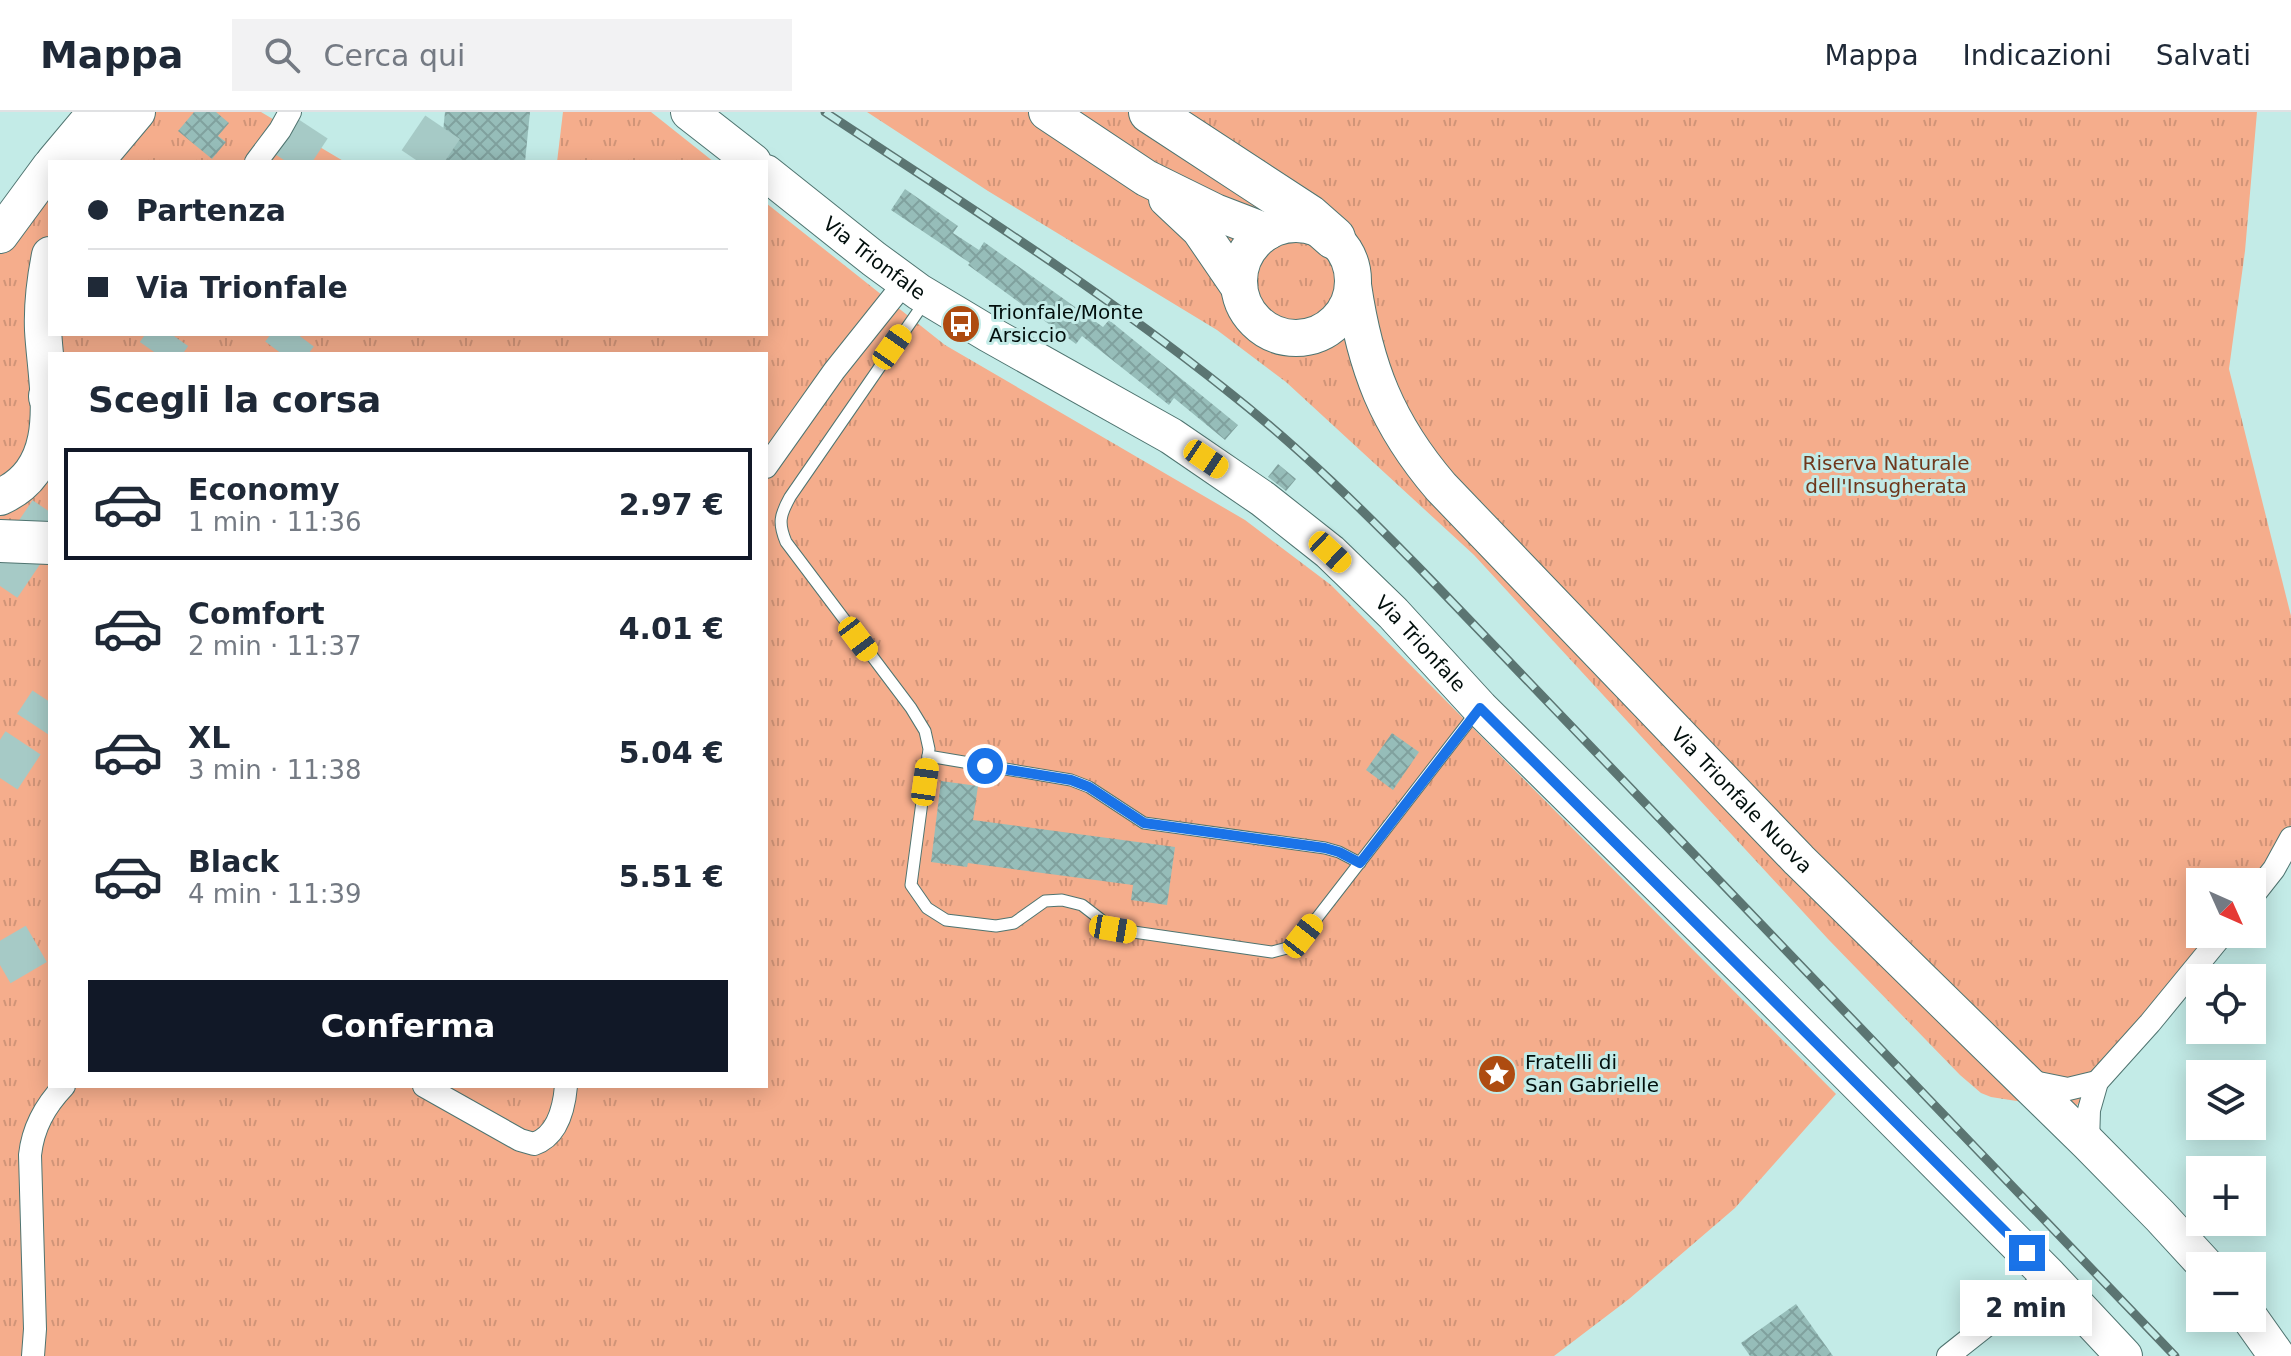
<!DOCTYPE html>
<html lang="it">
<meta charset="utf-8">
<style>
:root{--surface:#fff;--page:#f2f2f3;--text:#1f2937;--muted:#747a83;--line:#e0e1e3;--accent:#111827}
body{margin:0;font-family:"DejaVu Sans",sans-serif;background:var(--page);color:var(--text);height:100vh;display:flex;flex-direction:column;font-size:30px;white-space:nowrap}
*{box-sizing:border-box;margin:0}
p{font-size:26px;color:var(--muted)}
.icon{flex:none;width:44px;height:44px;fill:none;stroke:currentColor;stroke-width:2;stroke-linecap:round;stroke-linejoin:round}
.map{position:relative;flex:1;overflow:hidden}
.drawer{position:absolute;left:48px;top:240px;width:720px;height:736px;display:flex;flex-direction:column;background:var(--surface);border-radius:0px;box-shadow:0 4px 20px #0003}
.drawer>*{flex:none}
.top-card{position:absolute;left:48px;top:48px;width:720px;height:176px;border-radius:0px;box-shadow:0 4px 20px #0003;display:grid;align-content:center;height:176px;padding:0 40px;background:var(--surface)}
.needle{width:52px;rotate:135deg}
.fabs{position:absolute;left:2186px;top:756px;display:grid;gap:16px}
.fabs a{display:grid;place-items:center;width:80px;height:80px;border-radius:0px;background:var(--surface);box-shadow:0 4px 20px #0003;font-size:40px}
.end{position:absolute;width:36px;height:36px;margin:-18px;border:10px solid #1a73e8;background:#fff;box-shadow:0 0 0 4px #fff}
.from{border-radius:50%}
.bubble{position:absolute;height:56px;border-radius:0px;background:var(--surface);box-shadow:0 4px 20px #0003;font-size:26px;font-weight:700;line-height:56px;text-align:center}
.car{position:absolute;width:24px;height:48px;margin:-24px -12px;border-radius:10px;box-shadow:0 0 6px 2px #0007;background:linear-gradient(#f5c518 24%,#345 0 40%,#f5c518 0 76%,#345 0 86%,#f5c518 0)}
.top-card b{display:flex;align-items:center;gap:28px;height:76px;font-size:30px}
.top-card b+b{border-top:2px solid var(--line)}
.top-card i{width:20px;height:20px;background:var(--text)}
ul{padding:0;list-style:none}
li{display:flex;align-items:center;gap:24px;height:112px;margin:0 16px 12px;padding:0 24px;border:4px solid transparent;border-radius:0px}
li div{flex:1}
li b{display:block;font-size:30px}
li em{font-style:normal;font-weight:700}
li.on{border-color:var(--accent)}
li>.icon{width:72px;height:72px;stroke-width:1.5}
h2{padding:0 40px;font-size:36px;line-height:96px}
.action{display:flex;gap:16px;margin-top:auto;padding:16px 40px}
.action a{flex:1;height:92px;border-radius:0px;background:var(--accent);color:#fff;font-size:32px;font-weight:700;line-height:92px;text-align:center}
header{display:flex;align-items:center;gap:48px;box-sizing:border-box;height:112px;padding:0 40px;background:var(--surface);border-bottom:2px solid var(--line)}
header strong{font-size:38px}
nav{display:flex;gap:44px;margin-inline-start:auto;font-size:28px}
.search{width:560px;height:72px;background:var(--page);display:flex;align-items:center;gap:20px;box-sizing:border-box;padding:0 28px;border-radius:0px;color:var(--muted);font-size:30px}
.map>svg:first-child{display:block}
.park{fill:url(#park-tufts);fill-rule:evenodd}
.building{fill:url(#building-cross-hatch)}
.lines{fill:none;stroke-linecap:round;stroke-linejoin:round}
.highway-tunnel{stroke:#a6cac6;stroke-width:42;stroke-dasharray:42 21;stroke-linecap:butt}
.lane-casing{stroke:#4f7470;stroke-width:13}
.street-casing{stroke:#4f7470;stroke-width:24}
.primary-casing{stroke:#4f7470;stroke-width:38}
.highway-casing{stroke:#4f7470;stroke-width:44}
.lane{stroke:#fff;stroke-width:11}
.street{stroke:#fff;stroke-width:22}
.primary{stroke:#fff;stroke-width:36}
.highway{stroke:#fff;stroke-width:42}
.rail-casing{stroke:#5b7572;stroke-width:9}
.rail{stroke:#c3ebe7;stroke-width:6;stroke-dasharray:18;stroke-linecap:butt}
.route{stroke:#1a73e8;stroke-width:10}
.labels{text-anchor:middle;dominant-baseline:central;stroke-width:6;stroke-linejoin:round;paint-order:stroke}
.street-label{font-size:20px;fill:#020f0d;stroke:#c3ebe7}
.poi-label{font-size:20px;fill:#020f0d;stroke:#c3ebe7;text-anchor:start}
.park-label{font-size:20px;fill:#6f371b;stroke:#c3ebe7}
</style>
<header>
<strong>Mappa</strong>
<div class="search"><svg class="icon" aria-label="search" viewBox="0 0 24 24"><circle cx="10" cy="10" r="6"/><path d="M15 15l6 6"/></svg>Cerca qui</div>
<nav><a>Mappa</a><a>Indicazioni</a><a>Salvati</a></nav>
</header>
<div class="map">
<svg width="2291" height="1244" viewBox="0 0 2291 1244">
<defs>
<pattern id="park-tufts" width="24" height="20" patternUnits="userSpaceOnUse" patternTransform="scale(2)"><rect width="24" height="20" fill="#f5ad8c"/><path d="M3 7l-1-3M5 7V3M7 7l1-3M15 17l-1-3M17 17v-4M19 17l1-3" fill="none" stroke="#d09478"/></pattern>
<pattern id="building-cross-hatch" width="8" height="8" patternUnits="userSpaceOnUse" patternTransform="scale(2)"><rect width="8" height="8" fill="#96bdb9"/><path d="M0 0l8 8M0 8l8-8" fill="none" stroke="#80a19e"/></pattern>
</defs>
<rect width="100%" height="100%" fill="#c3ebe7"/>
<g class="park">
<path d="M82,0H261L345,50H50V222H766V91L945,233L1245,408L1331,473L1836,982L1735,1096L1629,1187L1554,1244H0V103ZM50,242H766V974H50Z"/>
<polygon points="563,0 651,0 714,50 557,50"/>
<polygon points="867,0 2257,0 2245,139 2229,257 2291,504 2291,713 2285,725 2252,770 2200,770 2200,822 2219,822 2073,998 1991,985 1981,981 1960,963 1828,827 1474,443 1286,270 1217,218 988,79"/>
</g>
<g class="building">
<polygon points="194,0 216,0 229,11 218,24 226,30 212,47 178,19"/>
<polygon points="445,0 530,0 525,50 440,50"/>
<polygon points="905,77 958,114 953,121 979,138 984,130 1103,215 1109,208 1238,313 1225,328 1174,286 1169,293 1082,224 1076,232 968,153 970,151 891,98"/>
<polygon points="1278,352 1296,367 1286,379 1268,365"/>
<polygon points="1392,621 1419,640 1393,678 1366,658"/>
<polygon points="941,669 978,674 973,708 1175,735 1167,793 1131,788 1133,773 968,751 967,755 931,750"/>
<polygon points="1796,1192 1833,1244 1750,1244 1741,1231"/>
</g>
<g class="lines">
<g class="highway-tunnel">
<polyline points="287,50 320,0"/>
<polyline points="419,50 453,0"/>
<polyline points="157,242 171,222"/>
<polyline points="282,242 297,222"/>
<polyline points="0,474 50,400"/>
<polyline points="0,666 50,590"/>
<polyline points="0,853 50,824"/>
</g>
<g class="lane-casing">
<g id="lane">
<path d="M926,188L790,385C780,403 778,411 786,430L911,596L925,619L929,637L911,773L927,796L946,808L996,814L1014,811L1045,789L1062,788L1082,793L1113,817L1272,840L1291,835L1303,824L1477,599"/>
<polyline points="928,644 1071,668 1089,675 1144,711 1325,736 1339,740 1360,751"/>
</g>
</g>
<g class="street-casing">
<g id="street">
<polyline points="256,50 280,18 290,0"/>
<polyline points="766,355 834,259 905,170"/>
<polyline points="2252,785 2274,757 2291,726"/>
<polyline points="2028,969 2068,977 2097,970"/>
<path d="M424,974L520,1028L534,1032C557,1024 564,997 566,974"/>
<polyline points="2088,1031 2089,998 2097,970 2150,911 2223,822"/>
<path d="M33,1244L35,1217L30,1043C33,1015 45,994 64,974"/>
<polyline points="1948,1244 2049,1164"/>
</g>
</g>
<g class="primary-casing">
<g id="primary">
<polyline points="689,0 753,50"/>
<polyline points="1047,0 1146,66 1215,100 1267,120"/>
<polyline points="54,50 96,0"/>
<polyline points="95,50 137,0"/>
<path id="s1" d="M766,61L874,147L919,180L989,222L1171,324L1263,387L1330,440L1393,501L1480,596L1756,869L2049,1164L2124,1244"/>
<polyline points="1167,87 1200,118 1239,175"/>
<circle cx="1296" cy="169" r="57"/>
<polyline points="0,123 50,55"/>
<path id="s2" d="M1353,173C1365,255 1387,312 1441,375L1799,748L2088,1031L2160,1104L2206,1154"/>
<path d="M0,385C68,355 46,275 43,218C42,193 45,168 50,143"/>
<polyline points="2250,1206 2277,1244"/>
</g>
</g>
<g class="highway-casing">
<g id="highway">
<polyline points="1150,0 1309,104 1334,126"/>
<polyline points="50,284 50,285"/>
<polyline points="0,429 50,431"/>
</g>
</g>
<use href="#lane" class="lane"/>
<use href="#street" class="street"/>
<use href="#primary" class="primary"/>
<use href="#highway" class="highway"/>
<g class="rail-casing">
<path id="rail" d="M825,0C960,89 1098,176 1225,277C1299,335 1365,400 1430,467L2175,1244"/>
</g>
<use href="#rail" class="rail"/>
</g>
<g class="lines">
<polyline class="route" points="985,654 1071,668 1089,675 1144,711 1325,736 1339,740 1360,751 1480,596 2027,1141"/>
</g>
<defs>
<g id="bus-disc" transform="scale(2)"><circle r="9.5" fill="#ae4b10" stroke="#c3ebe7"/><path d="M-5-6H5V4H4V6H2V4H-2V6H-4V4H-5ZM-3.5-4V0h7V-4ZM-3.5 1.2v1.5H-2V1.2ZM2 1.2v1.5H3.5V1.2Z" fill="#fff"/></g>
<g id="sight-disc" transform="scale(2)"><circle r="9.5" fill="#ae4b10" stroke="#c3ebe7"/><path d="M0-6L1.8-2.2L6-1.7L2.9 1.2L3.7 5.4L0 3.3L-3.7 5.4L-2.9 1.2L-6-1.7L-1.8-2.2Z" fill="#fff"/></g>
</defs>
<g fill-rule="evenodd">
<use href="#bus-disc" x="961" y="212"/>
<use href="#sight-disc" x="1497" y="962"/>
</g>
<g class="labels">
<g class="street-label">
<text stroke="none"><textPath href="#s1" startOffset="138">Via Trionfale</textPath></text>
<text stroke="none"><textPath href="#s1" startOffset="810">Via Trionfale</textPath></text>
<text stroke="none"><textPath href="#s2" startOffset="658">Via Trionfale Nuova</textPath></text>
</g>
<g class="poi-label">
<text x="989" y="200">Trionfale/Monte<tspan x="989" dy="23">Arsiccio</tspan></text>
<text x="1525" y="950">Fratelli di<tspan x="1525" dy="23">San Gabrielle</tspan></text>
</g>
<g class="park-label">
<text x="1886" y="351">Riserva Naturale<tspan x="1886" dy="23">dell'Insugherata</tspan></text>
</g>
</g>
</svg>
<div class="fabs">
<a><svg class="needle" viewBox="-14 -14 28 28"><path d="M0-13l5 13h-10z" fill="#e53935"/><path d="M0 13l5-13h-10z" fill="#747a83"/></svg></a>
<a><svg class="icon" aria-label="locate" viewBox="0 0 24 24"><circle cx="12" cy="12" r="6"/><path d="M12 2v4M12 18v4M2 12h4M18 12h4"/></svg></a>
<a><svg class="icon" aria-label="layers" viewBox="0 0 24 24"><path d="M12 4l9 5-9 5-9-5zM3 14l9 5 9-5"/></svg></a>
<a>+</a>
<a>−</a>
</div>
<i class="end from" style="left:985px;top:654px"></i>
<i class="end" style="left:2027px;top:1141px"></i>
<div class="bubble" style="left:1960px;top:1168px;width:132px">2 min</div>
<i class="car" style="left:892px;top:235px;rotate:35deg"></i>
<i class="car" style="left:1206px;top:347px;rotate:124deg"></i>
<i class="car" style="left:1330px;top:440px;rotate:133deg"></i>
<i class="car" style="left:858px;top:527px;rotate:143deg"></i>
<i class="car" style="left:925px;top:670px;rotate:8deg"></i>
<i class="car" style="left:1113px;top:817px;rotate:100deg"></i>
<i class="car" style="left:1303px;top:824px;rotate:38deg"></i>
<div class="top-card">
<b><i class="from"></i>Partenza</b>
<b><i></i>Via Trionfale</b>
</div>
<section class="drawer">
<h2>Scegli la corsa</h2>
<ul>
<li class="on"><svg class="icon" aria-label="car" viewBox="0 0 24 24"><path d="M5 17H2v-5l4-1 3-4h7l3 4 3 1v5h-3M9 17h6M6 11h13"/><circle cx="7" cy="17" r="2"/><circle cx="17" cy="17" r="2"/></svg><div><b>Economy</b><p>1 min · 11:36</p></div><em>2.97 €</em></li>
<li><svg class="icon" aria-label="car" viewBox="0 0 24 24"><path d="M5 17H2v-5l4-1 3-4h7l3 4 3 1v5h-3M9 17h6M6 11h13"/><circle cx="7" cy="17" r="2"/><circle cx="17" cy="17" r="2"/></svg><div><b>Comfort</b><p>2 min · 11:37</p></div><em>4.01 €</em></li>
<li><svg class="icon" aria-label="car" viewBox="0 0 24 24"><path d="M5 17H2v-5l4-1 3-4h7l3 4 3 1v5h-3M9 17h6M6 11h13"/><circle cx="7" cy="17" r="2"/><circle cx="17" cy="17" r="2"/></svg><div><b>XL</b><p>3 min · 11:38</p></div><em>5.04 €</em></li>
<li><svg class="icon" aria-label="car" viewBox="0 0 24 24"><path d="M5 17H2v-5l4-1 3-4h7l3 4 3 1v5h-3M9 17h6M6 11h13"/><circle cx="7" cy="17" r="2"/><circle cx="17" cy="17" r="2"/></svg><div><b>Black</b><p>4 min · 11:39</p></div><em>5.51 €</em></li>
</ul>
<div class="action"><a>Conferma</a></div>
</section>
</div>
